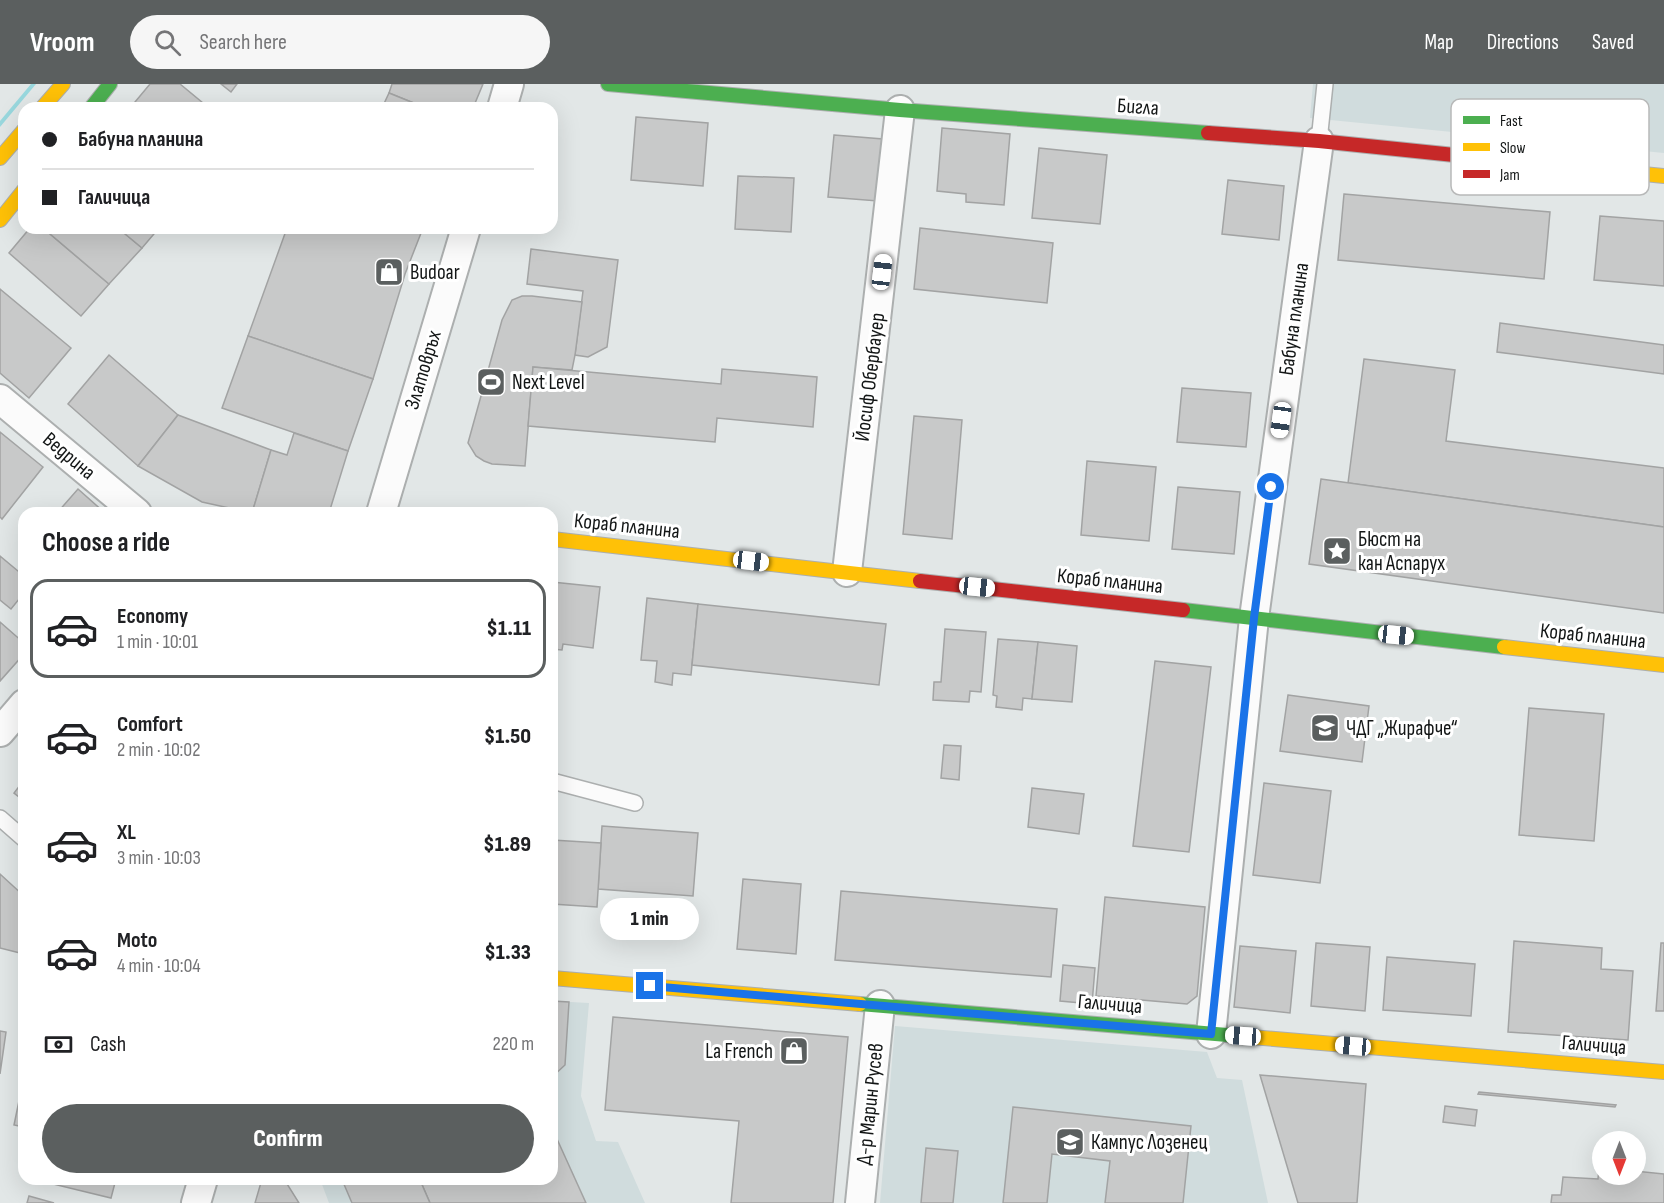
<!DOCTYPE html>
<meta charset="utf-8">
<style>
:root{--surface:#fff;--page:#f6f6f6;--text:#202124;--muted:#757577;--line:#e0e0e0;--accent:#5b5f5f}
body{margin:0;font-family:"Sofia Sans Condensed",sans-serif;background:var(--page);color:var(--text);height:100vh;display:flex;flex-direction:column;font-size:22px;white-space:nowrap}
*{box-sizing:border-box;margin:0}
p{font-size:20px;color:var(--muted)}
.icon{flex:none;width:33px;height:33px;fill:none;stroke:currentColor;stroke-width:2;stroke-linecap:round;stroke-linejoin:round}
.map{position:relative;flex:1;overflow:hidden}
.details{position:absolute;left:18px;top:423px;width:540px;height:678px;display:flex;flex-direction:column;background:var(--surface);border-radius:18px;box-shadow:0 6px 24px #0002}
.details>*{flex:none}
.banner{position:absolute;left:18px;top:18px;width:540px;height:132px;border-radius:18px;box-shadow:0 6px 24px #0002;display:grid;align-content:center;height:132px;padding:0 24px;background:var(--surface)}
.needle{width:39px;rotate:180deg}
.tools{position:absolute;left:1592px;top:1047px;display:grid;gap:12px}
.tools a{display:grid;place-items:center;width:54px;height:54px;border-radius:50%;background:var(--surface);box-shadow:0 6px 24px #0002;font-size:30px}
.end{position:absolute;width:27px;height:27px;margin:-14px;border:8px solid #1a73e8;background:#fff;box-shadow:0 0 0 3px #fff}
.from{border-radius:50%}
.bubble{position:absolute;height:42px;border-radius:21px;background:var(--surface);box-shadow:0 6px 24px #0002;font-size:20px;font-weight:800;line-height:42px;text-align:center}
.car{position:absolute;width:18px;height:36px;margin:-18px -9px;border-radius:8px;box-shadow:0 0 4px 2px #0007;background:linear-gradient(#fff 24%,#345 0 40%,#fff 0 76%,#345 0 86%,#fff 0)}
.banner b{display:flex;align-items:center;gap:21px;height:57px;font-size:22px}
.banner b+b{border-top:2px solid var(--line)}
.banner i{width:15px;height:15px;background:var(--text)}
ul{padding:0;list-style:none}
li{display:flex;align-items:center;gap:18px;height:99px;margin:0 12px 9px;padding:0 12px;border:3px solid transparent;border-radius:18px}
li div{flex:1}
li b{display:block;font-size:22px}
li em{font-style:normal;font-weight:800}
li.active{border-color:var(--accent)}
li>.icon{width:54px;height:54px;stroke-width:1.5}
h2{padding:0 24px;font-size:27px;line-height:72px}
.pay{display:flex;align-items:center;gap:15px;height:66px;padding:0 24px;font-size:22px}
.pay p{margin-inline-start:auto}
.button{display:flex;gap:12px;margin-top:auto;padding:12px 24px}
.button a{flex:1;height:69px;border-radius:36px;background:var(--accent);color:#fff;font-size:24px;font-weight:800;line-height:69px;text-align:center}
header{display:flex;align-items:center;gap:36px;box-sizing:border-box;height:84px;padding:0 30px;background:var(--accent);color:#fff}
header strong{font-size:28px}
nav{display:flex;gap:33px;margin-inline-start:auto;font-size:21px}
.search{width:420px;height:54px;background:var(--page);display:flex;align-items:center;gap:15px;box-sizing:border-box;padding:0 21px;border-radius:33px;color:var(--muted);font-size:22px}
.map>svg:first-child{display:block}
.built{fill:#d0dcdd}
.green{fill:#99d8de}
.building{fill:#c8c9c9;stroke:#a2a3a3;stroke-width:1.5}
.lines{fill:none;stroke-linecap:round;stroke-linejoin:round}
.lane-casing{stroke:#acafaf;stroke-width:18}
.street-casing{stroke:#acafaf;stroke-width:32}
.fast-casing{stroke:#acafaf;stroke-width:16}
.slow-casing{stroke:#acafaf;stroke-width:16}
.jam-casing{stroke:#acafaf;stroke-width:16}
.lane{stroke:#fbfbfb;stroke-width:15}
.street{stroke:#fbfbfb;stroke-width:28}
.fast{stroke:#4caf50;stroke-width:14}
.slow{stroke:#ffc107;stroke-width:14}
.jam{stroke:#c62828;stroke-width:14}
.route{stroke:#1a73e8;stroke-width:8}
.labels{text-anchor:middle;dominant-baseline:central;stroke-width:6;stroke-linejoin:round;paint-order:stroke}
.street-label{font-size:21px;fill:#131616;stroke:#fff}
.poi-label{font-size:21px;fill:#131616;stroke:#fff;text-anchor:start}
.key{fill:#fff;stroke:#b8b9b9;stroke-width:1.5}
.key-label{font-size:16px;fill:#131616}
</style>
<header>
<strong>Vroom</strong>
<div class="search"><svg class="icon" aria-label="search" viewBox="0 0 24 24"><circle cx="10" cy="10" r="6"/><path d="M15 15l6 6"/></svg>Search here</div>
<nav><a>Map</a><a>Directions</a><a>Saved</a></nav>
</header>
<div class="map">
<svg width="1664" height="1119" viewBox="0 0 1664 1119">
<rect width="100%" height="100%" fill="#e2e7e7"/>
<g class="built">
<polygon points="1313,0 1664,0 1664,69 1310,34"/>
<polygon points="552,917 589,919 581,1012 596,1057 618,1058 645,1119 329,1119 320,1095 552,1095"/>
<polygon points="895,942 1207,968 1217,994 1242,996 1268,1119 880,1119"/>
</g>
<polygon class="green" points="31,0 36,0 0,43 0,37"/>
<g class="building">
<polygon points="150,0 180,0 209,24 130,24"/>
<polygon points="221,0 237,0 231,8"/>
<polygon points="392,0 483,0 473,24 426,24 389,9"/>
<polygon points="389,9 426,24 382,24"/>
<polygon points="636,33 708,39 703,102 631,96"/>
<polygon points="942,44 1010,50 1004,121 966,118 966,110 937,107"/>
<polygon points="834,51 883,55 878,117 828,113"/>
<polygon points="1039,64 1107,71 1100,140 1032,134"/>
<polygon points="738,92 794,94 791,148 735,145"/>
<polygon points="1228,96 1284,102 1279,156 1222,150"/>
<polygon points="1344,110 1550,128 1544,195 1338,176"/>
<polygon points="1600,132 1664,137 1664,202 1594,196"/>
<polygon points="30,144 43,144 109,200 81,232 9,169"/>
<polygon points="43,144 118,144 142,164 109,200"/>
<polygon points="118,144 159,144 142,164"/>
<polygon points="287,144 423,144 405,190 373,295 248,252"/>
<polygon points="920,144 1053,159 1047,219 914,205"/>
<polygon points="531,165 618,176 607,263 588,273 575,271 583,207 527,200"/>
<polygon points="0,205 71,264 29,314 0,289"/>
<polygon points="522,212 532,212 582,218 575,271 572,286 533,283 525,382 492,380 484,377 476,372 468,359 502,236 512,216"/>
<polygon points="1500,239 1664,261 1664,290 1497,268"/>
<polygon points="248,252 373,295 348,367 222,324"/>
<polygon points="109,271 178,331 138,382 68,320"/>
<polygon points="1364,275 1455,286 1446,357 1664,384 1664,443 1348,399"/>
<polygon points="533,283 721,300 722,285 817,293 813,343 717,334 715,358 528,342"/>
<polygon points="1182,304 1251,309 1246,363 1177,358"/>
<polygon points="178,331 271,366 252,429 202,418 138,382"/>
<polygon points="914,332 962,336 952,455 903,450"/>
<polygon points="0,348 43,383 2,435 0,433"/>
<polygon points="294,349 348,367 329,429 252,429 271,366 287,371"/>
<polygon points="1087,377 1156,383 1149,457 1081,451"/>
<polygon points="1321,395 1664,443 1664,529 1309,480"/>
<polygon points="1178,403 1240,408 1234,470 1172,465"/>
<polygon points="78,405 105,429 57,429"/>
<polygon points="0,472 24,492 24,509 11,525 0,516"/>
<polygon points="552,498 600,503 593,564 563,560 562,566 552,565"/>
<polygon points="647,514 698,520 691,591 673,589 672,601 655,598 657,577 641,576"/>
<polygon points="698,520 886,540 879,601 692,581"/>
<polygon points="0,538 24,559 24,570 0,597"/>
<polygon points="945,545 986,548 981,608 970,607 969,618 933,616 934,598 941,598"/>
<polygon points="998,555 1038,558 1032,615 1023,614 1022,626 996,623 997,612 993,611"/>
<polygon points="1038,558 1077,562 1072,618 1032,615"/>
<polygon points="1155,577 1211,583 1189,768 1133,762"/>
<polygon points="1288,611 1369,622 1362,678 1280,667"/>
<polygon points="1529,624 1604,630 1594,757 1519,751"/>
<polygon points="944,661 961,662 959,696 941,694"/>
<polygon points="24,696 24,717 14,709"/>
<polygon points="1264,699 1331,707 1320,799 1253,791"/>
<polygon points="1032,704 1084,710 1079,750 1028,743"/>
<polygon points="602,742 698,749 693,812 598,805"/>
<polygon points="552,756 601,759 597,823 552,820"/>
<polygon points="0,790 24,812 24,870 0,864"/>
<polygon points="743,795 801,800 796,870 737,865"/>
<polygon points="841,807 1057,825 1051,893 835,876"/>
<polygon points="1105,813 1205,823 1197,912 1187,920 1096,912"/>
<polygon points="1514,857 1602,864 1601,885 1633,887 1628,956 1508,948"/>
<polygon points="1316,859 1370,863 1365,927 1311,922"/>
<polygon points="1661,859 1664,859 1664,927 1656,927"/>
<polygon points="1240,862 1296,867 1290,929 1234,923"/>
<polygon points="1387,873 1475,880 1471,932 1383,926"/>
<polygon points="1063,881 1095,884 1092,920 1060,917"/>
<polygon points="552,917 569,918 565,981 552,993"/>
<polygon points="613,933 848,953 833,1119 731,1119 739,1037 605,1026"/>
<polygon points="0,947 6,948 0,990"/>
<polygon points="1260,991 1366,1000 1357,1119 1298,1119"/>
<polygon points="1479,1008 1616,1021 1615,1023 1478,1010"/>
<polygon points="20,1012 24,1013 24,1043 14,1041"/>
<polygon points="1445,1022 1477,1026 1475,1042 1443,1038"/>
<polygon points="1013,1023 1191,1042 1183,1119 1105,1119 1110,1077 1052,1070 1047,1119 1003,1119"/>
<polygon points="552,1044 586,1119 430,1119 420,1096 422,1095 552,1095"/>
<polygon points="926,1064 958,1067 953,1119 921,1119"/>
<polygon points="1599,1084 1602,1085 1602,1090 1635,1090 1635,1087 1664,1090 1664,1119 1551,1119 1552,1111 1561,1111 1563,1093 1598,1095"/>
<polygon points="54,1095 116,1095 111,1114 53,1100"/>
<polygon points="262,1095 284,1095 299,1119 255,1119"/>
<polygon points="350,1095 422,1095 420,1096 430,1119 352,1119 343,1098"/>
<polygon points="29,1112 54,1119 27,1119"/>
</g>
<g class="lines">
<g class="lane-casing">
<g id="lane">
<polyline points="1319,57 1325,0"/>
<polyline points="552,697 635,719"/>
<polyline points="0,734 24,755"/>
</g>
</g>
<g class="street-casing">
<g id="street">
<polyline points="502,24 509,0"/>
<polyline points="0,315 137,429"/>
<polyline points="381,429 466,144"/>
<polyline points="847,488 900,26"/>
<polyline points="0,648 24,620"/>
<polyline points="1211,950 1254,534 1319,57"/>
<polyline points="196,1119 203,1095"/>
<polyline points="860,1119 880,921"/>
</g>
</g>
<g class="fast-casing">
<g id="fast">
<polyline points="608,0 900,26 1208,49"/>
<polyline points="91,24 110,0"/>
<polyline points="1183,526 1504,563"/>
<polyline points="860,920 1251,953"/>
</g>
</g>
<g class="slow-casing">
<g id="slow">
<polyline points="42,24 63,0"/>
<polyline points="0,74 24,46"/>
<polyline points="1493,75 1664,92"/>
<polyline points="0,136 24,106"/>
<polyline points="552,455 920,497"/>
<polyline points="1504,563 1664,581"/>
<polyline points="552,894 860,920"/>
<polyline points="1251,953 1664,988"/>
</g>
</g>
<g class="jam-casing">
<g id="jam">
<polyline points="1208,49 1319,57 1493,75"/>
<polyline points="920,497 1183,526"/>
</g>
</g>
<use href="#lane" class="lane"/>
<use href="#street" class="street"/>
<use href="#fast" class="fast"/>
<use href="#slow" class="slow"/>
<use href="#jam" class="jam"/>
</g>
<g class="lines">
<polyline class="route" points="650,902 1211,950 1254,534 1271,403"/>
</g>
<defs>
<g id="shop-square" transform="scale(1.5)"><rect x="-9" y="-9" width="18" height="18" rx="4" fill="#5b5f5f" stroke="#fff"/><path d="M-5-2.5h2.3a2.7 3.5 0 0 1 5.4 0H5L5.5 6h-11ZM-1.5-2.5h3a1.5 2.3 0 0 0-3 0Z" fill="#fff"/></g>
<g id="stadium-square" transform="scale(1.5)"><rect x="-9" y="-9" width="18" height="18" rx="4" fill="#5b5f5f" stroke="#fff"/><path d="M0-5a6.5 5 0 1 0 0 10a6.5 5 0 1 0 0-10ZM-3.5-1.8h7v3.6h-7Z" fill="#fff"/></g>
<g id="sight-square" transform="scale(1.5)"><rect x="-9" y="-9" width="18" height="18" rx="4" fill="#5b5f5f" stroke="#fff"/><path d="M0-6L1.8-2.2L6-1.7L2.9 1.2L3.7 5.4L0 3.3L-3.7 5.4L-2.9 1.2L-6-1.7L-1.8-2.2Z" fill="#fff"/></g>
<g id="school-square" transform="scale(1.5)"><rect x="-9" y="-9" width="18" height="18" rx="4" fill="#5b5f5f" stroke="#fff"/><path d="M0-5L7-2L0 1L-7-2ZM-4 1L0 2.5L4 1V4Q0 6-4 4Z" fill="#fff"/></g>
<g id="university-square" transform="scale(1.5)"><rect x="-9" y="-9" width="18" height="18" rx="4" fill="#5b5f5f" stroke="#fff"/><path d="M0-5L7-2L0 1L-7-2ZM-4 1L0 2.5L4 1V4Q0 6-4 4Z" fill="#fff"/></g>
</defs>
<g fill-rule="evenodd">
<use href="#shop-square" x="389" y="188"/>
<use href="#stadium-square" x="491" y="298"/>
<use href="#sight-square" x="1337" y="467"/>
<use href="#school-square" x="1325" y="644"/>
<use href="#shop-square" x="794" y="967"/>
<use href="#university-square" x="1070" y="1058"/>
</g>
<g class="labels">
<g class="street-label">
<text transform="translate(1138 23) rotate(4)">Бигла</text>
<text transform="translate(1294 235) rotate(-82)">Бабуна планина</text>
<text transform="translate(423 286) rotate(-73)">Златовръх</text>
<text transform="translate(870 293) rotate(-83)">Йосиф Обербауер</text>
<text transform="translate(69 372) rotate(40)">Ведрина</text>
<text transform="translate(627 442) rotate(6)">Кораб планина</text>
<text transform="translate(1110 497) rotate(6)">Кораб планина</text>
<text transform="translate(1593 552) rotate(6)">Кораб планина</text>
<text transform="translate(1110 920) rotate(5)">Галичица</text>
<text transform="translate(1594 961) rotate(5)">Галичица</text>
<text transform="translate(870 1020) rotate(-84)">Д-р Марин Русев</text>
</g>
<g class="poi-label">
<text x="410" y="188">Budoar</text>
<text x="512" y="298">Next Level</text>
<text x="1358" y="455">Бюст на<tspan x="1358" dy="24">кан Аспарух</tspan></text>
<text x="1346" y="644">ЧДГ „Жирафче“</text>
<text x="773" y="967" text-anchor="end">La French</text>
<text x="1091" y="1058">Кампус Лозенец</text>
</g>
</g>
<rect x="1451" y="15" width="198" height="96" rx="9" class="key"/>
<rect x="1463" y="32" width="27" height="8" fill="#4caf50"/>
<rect x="1463" y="59" width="27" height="8" fill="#ffc107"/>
<rect x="1463" y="86" width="27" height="8" fill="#c62828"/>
<g class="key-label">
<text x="1500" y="42">Fast</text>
<text x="1500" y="69">Slow</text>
<text x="1500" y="96">Jam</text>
</g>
</svg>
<div class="tools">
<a><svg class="needle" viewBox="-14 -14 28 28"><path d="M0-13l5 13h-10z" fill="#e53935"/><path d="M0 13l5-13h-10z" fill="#757577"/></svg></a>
</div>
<i class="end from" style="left:1271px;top:403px"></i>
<i class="end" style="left:650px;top:902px"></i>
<div class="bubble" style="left:600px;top:814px;width:99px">1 min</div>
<i class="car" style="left:882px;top:188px;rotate:7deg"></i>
<i class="car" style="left:1281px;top:336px;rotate:188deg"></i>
<i class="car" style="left:751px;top:477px;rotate:97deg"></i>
<i class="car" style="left:977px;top:503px;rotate:96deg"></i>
<i class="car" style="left:1396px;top:551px;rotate:96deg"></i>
<i class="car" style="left:1243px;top:952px;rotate:274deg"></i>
<i class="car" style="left:1353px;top:962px;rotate:275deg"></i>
<div class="banner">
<b><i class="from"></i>Бабуна планина</b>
<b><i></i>Галичица</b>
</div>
<section class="details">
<h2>Choose a ride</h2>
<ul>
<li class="active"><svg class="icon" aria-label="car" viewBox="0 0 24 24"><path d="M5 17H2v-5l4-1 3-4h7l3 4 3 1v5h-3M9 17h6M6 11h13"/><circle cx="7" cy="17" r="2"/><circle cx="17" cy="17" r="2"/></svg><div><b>Economy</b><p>1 min · 10:01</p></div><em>$1.11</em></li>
<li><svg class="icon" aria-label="car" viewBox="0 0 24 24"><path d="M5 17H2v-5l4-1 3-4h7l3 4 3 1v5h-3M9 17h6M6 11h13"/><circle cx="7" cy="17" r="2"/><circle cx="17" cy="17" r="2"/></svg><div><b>Comfort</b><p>2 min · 10:02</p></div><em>$1.50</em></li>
<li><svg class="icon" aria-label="car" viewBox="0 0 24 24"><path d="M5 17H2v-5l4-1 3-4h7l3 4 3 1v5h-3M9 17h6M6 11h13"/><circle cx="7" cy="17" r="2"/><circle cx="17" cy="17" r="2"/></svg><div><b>XL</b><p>3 min · 10:03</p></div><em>$1.89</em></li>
<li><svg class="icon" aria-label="car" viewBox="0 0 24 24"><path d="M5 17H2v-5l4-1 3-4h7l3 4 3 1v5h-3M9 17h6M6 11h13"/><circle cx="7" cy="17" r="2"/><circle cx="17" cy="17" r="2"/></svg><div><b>Moto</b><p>4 min · 10:04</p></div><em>$1.33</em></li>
</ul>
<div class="pay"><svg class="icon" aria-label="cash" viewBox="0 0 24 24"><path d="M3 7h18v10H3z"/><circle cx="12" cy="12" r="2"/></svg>Cash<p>220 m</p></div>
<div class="button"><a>Confirm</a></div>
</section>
</div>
